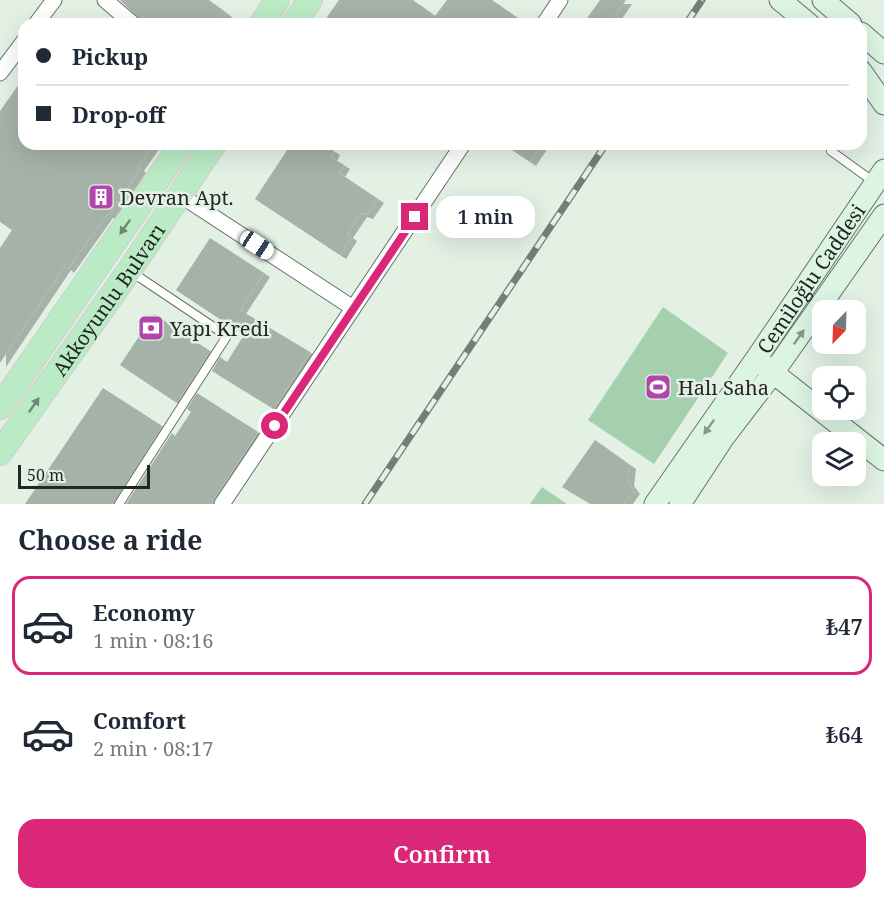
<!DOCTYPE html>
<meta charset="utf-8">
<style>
:root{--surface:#fff;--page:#f6f6f7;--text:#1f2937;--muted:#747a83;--line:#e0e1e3;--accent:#db2777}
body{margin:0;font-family:"Noto Serif",serif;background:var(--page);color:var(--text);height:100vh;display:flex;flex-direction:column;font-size:22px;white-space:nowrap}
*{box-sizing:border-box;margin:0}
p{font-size:20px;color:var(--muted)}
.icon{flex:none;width:33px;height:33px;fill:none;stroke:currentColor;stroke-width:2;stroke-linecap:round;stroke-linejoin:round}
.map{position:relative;height:504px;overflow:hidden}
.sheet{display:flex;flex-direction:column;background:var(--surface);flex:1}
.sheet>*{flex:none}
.guide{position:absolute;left:18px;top:18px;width:849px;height:132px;border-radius:18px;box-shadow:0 6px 24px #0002;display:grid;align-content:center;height:132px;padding:0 18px;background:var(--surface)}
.needle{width:39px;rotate:203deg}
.buttons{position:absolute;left:812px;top:300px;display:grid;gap:12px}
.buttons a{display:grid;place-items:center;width:54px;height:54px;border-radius:12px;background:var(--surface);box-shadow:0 6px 24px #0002;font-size:30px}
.scale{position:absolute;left:18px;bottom:15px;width:132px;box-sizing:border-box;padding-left:6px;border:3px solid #222723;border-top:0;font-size:16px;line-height:21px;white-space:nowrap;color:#222723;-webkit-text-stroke:4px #e3f1e5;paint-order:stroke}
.end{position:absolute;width:27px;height:27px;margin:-14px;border:8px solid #db2777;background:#fff;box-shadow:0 0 0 3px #fff}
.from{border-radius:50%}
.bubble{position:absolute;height:42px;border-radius:18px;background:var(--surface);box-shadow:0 6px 24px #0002;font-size:20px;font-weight:600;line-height:42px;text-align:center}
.car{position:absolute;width:18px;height:36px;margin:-18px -9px;border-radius:8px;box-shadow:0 0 4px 2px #0007;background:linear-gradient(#fff 24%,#345 0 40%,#fff 0 76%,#345 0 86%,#fff 0)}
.guide b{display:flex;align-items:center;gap:21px;height:57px;font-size:22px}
.guide b+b{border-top:2px solid var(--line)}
.guide i{width:15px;height:15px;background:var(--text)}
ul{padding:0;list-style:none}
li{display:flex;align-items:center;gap:18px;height:99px;margin:0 12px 9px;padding:0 6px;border:3px solid transparent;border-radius:18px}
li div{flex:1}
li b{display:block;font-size:22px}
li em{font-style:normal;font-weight:600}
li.current{border-color:var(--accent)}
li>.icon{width:54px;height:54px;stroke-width:1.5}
h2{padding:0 18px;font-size:27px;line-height:72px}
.action{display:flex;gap:12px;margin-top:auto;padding:12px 18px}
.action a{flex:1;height:69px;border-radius:18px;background:var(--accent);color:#fff;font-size:24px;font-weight:600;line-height:69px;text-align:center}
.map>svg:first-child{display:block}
.green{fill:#a5d0ae}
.building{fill:#a4b2a7;filter:url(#shadow)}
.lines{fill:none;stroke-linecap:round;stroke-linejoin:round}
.lane-casing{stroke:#667369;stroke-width:10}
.street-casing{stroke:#667369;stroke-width:17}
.secondary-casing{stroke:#667369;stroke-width:23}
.primary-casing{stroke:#cecfcf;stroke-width:26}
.lane{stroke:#fff;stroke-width:8}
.street{stroke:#fff;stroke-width:15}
.secondary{stroke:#dcf5e2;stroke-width:21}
.primary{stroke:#baebc5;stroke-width:24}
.rail-casing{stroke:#757e76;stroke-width:7}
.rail{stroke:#e3f1e5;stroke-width:4.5;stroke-dasharray:14;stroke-linecap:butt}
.oneway{fill:#6e8974}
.oneway2{fill:#88988c}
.route{stroke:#db2777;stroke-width:8}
.labels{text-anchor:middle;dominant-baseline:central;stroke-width:5;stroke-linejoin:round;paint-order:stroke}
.poi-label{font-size:20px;fill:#222723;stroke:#e3f1e5;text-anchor:start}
.street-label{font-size:20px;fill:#222723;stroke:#e3f1e5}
</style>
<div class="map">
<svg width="884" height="504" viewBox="0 0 884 504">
<defs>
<filter id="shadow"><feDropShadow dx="6" dy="4" stdDeviation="0" flood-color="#0004"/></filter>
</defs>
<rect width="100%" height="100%" fill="#e3f1e5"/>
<g class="green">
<polygon points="663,307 728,353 654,464 588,420"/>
<polygon points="542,487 567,504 530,504"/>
</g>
<g class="building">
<polygon points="120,0 209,0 226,13 217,24 145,24"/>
<polygon points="339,0 413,0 435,16 447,0 492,0 526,24 336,24 327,17"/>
<polygon points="600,0 626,0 610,24 583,24"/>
<polygon points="24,77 24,144 154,144 138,167 140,169 109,215 107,214 68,269 65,266 0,363 0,248 12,230 0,222 0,111"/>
<polygon points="291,144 323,144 334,151 331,157 344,165 339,173 378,199 367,215 361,213 347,234 351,237 340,255 255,199"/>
<polygon points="503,144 542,144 530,162"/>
<polygon points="210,238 264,273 240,310 310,352 274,409 212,371 220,357 227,362 244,335 176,290"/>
<polygon points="154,314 210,351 177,403 120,365"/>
<polygon points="103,388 162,426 113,504 25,504"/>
<polygon points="197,393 258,432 213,501 211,504 126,504 172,433 175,436 191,412 187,409"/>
<polygon points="595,440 630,465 628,482 634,490 624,504 591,504 562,487"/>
</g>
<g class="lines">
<g class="lane-casing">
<g id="lane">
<polyline points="831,151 874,182"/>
<polyline points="119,504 227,336 133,273"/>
</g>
</g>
<g class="street-casing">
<g id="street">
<polyline points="105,0 133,24"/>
<polyline points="36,24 54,0"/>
<polyline points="544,24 560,0"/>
<polyline points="0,73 24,41"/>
<polyline points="180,195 353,308"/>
<polyline points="222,504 463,144"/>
</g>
</g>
<g class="secondary-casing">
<g id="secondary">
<polyline points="780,0 809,24"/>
<polyline points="823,0 851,24"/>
<polyline points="861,33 884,53"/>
<polyline points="861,71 884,104"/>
<polyline points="762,364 884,460"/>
<path id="s1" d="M655,504L756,359L884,170"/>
<polyline points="680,504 724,437 773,373 884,215"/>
</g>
</g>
<g class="primary-casing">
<g id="primary">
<polyline points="262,24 277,0"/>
<polyline points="294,24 310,0"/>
<polyline points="0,407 182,144"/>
<path id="s2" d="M0,453L129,271L214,144"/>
</g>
</g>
<use href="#lane" class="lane"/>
<use href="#street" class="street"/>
<use href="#secondary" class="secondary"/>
<use href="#primary" class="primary"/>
<g class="rail-casing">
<g id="rail">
<polyline points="686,24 702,0"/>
<polyline points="365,504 606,144"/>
</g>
</g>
<use href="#rail" class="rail"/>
</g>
<defs><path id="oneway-solid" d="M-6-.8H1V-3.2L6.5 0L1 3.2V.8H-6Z" transform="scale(1.5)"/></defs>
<g class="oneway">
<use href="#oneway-solid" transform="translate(125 227) rotate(125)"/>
<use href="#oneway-solid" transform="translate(34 405) rotate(-55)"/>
</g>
<g class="oneway2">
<use href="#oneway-solid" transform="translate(799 337) rotate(-55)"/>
<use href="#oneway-solid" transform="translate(709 427) rotate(125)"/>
</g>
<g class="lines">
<polyline class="route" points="275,426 415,217"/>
</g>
<defs>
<g id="building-square" transform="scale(1.35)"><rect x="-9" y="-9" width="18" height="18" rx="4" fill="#b046a8" stroke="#e3f1e5"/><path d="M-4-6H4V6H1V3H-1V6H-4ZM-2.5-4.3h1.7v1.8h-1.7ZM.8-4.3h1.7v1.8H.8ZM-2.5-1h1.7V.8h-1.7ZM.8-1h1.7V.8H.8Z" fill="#fff"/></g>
<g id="bank-square" transform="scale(1.35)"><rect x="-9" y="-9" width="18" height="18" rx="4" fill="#b046a8" stroke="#e3f1e5"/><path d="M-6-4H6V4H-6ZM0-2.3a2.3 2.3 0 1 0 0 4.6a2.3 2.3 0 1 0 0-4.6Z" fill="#fff"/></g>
<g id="stadium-square" transform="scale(1.35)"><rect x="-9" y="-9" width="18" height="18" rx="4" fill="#b046a8" stroke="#e3f1e5"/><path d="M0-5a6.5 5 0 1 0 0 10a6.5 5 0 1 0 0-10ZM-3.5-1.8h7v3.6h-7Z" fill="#fff"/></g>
</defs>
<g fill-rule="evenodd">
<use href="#building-square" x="101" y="197"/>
<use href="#bank-square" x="151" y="328"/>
<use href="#stadium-square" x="658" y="387"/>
</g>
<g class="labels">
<g class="poi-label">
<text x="120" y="197">Devran Apt.</text>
<text x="170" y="328">Yapı Kredi</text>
<text x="678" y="387">Halı Saha</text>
</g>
<g class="street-label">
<text stroke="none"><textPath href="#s1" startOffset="274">Cemiloğlu Caddesi</textPath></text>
<text stroke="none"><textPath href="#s2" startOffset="188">Akkoyunlu Bulvarı</textPath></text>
</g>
</g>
</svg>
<div class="buttons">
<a><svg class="needle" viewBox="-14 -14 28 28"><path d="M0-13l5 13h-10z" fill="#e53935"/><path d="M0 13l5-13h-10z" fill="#747a83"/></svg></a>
<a><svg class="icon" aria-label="locate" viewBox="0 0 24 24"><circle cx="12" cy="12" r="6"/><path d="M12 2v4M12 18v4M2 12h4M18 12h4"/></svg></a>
<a><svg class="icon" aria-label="layers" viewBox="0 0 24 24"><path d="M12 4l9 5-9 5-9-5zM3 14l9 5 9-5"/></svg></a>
</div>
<div class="scale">50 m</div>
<i class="end from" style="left:275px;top:426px"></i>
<i class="end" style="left:415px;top:217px"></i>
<div class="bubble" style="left:436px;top:196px;width:99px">1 min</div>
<i class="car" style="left:257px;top:245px;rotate:123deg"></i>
<div class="guide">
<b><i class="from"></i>Pickup</b>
<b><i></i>Drop-off</b>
</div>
</div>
<section class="sheet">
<h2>Choose a ride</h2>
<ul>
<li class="current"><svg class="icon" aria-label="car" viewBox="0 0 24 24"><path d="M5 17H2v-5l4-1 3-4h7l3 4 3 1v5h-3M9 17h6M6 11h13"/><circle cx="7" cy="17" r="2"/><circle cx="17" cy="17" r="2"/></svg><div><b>Economy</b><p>1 min · 08:16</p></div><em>₺47</em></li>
<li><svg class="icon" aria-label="car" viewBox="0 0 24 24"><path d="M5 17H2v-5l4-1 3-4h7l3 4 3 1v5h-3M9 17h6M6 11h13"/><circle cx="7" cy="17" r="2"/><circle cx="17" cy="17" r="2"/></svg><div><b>Comfort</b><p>2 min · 08:17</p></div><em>₺64</em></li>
</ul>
<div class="action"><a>Confirm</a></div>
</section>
